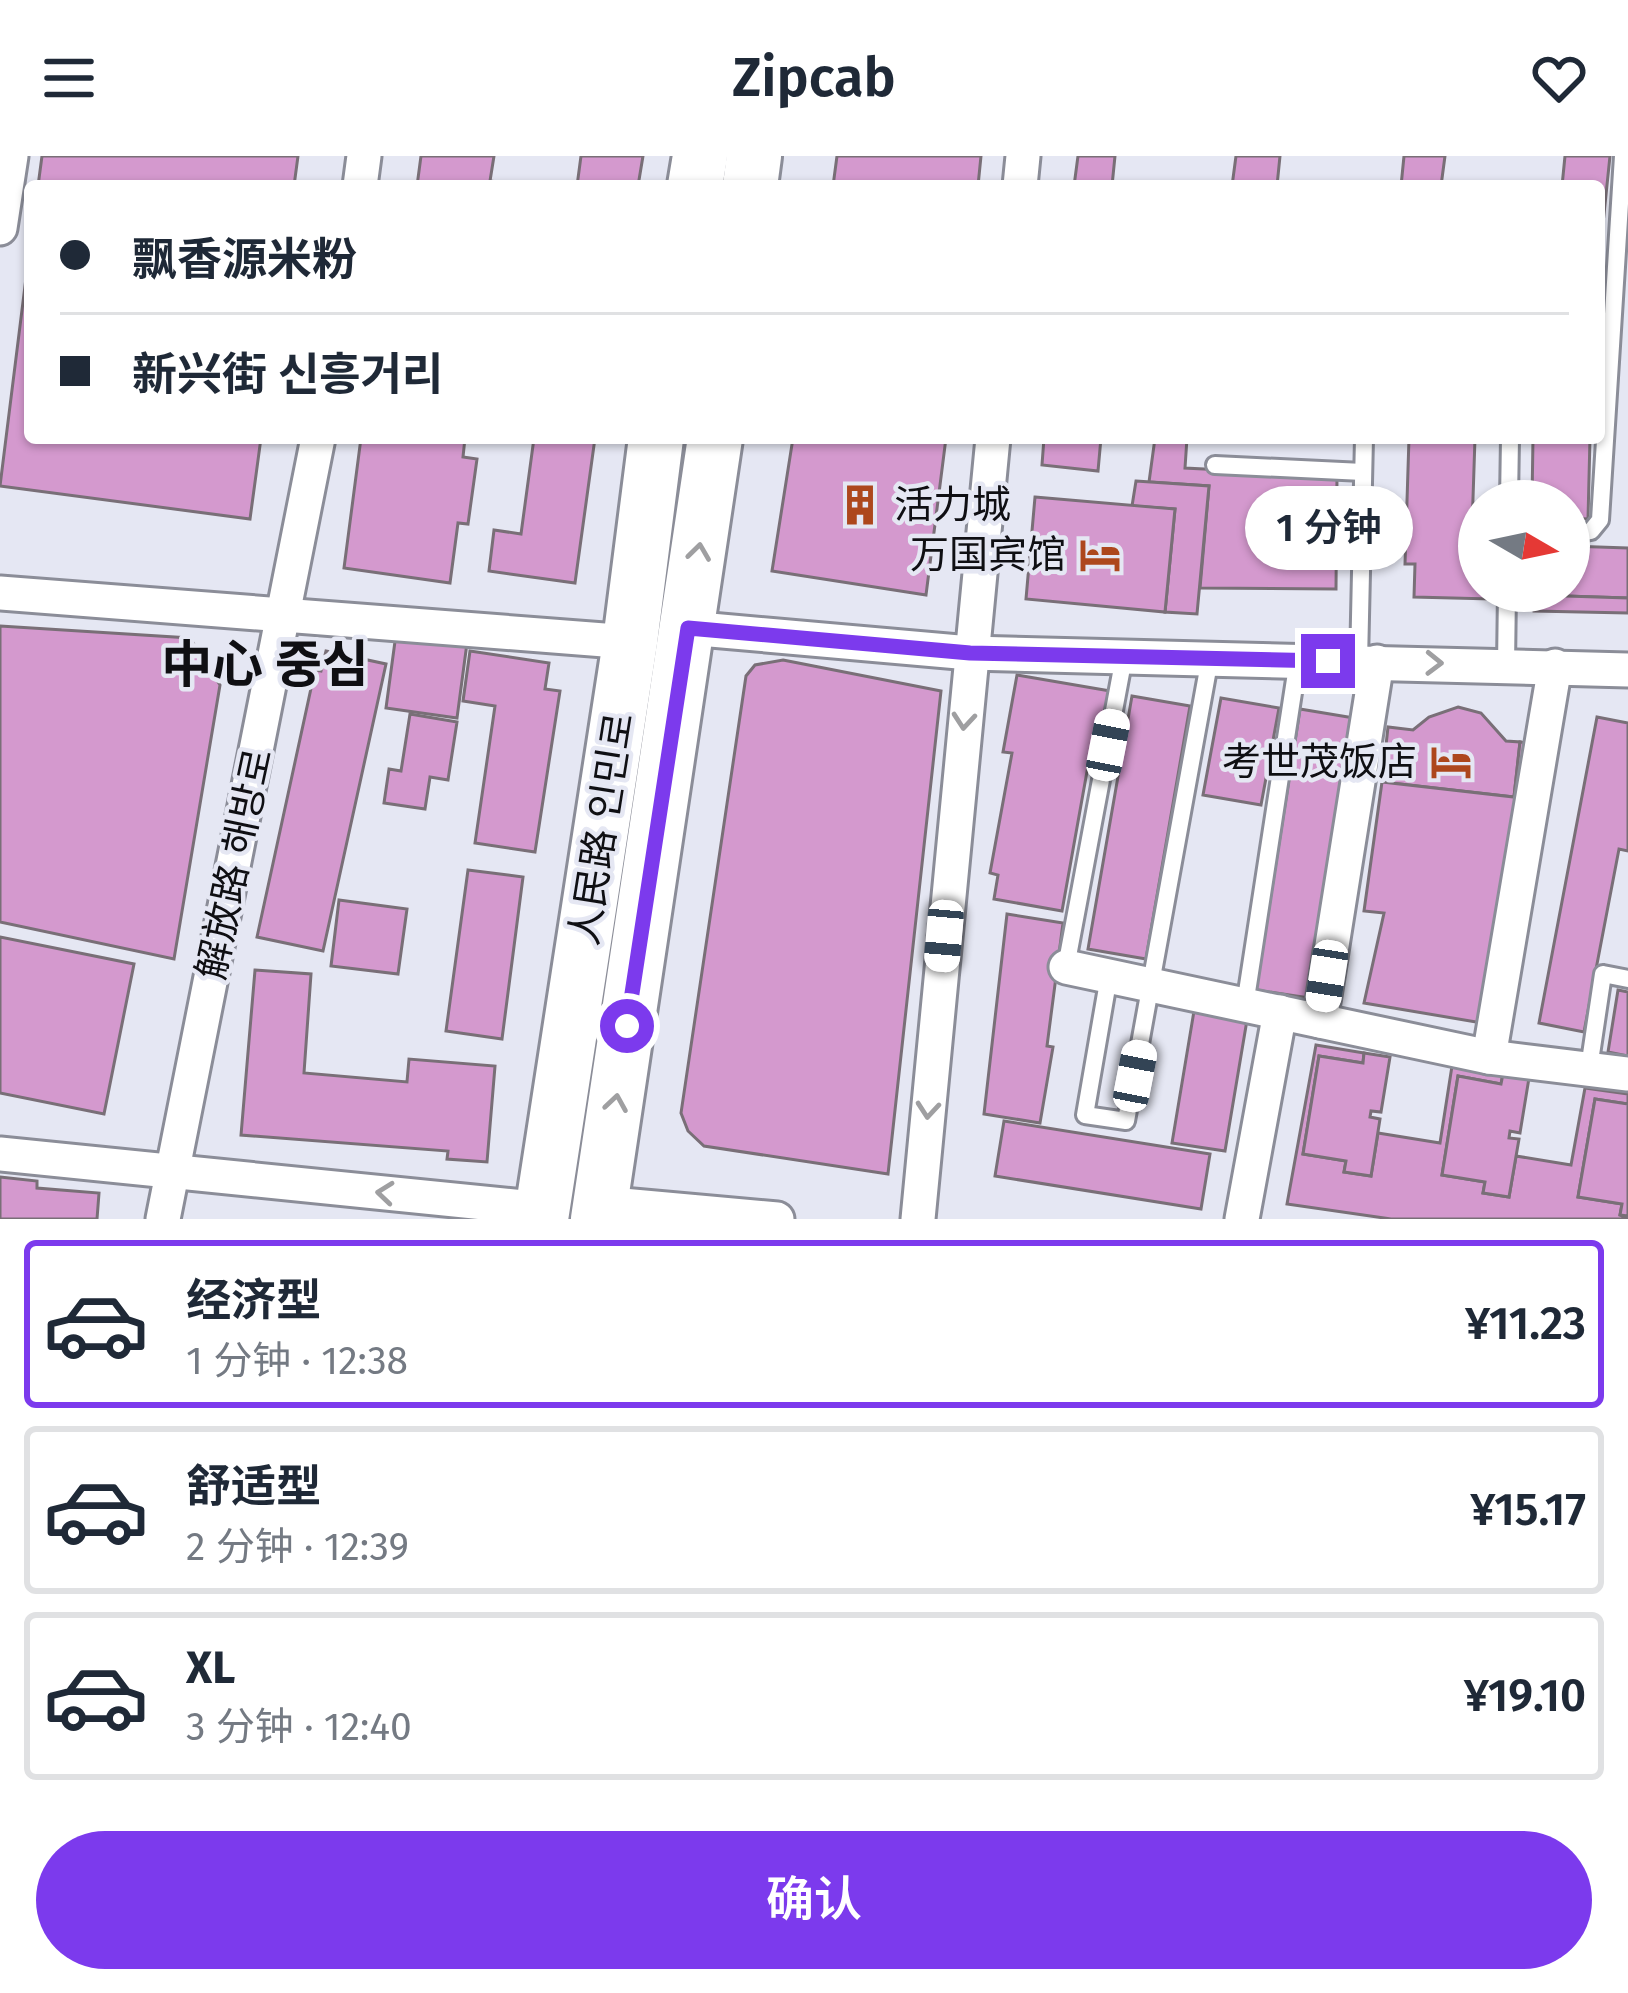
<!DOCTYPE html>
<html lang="zh">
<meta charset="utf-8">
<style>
:root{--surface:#fff;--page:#f6f6f7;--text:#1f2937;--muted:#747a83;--line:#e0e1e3;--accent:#7c3aed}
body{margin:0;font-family:"Fira Sans","Noto Sans SC","Noto Sans KR",sans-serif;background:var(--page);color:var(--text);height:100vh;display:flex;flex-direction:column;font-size:45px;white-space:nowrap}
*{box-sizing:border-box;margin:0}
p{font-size:39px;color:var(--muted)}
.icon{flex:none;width:66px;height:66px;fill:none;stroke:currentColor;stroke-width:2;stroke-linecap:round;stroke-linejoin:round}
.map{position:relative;height:1063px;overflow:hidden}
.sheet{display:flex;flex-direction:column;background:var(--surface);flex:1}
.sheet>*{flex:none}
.banner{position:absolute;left:24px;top:24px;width:1581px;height:264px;border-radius:12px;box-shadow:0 3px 9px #0004;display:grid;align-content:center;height:264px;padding:0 36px;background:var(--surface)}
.needle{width:78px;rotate:99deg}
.tools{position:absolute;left:1458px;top:324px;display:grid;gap:24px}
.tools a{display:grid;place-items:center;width:132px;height:132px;border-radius:50%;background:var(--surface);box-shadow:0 3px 9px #0004;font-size:60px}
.end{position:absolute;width:54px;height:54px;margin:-27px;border:15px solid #7c3aed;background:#fff;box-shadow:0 0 0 6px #fff}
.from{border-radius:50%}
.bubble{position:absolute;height:84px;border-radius:42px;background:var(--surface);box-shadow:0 3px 9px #0004;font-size:39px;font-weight:600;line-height:84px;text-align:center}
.car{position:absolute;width:36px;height:72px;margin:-36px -18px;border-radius:15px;box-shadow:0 0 9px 3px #0007;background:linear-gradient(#fff 24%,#345 0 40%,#fff 0 76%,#345 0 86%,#fff 0)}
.banner b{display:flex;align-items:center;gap:42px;height:114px;font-size:45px}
.banner b+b{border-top:3px solid var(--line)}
.banner i{width:30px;height:30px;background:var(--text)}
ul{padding:21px 0 0;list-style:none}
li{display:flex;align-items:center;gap:36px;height:168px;margin:0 24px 18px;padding:0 12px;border:6px solid var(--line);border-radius:12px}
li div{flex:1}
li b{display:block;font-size:45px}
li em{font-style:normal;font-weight:600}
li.on{border-color:var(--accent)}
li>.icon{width:108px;height:108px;stroke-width:1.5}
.action{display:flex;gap:24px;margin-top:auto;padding:24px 36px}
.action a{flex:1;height:138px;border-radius:72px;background:var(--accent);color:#fff;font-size:48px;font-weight:600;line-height:138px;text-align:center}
header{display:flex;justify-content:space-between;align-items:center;height:156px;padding:0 36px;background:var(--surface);font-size:54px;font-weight:600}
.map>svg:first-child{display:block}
.building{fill:#d499ce;stroke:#796f77;stroke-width:3}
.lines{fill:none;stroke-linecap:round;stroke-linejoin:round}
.lane-casing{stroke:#8b8d98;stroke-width:22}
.street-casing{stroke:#8b8d98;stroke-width:39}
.primary-casing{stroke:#8b8d98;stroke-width:60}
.lane{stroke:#fff;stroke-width:16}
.street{stroke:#fff;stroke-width:33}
.primary{stroke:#fff;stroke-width:54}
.oneway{stroke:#9f9fa1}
.route{stroke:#7c3aed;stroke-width:15}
.labels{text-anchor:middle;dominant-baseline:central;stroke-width:9;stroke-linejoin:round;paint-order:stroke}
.poi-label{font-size:39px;fill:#0f0f13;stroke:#e5e7f3;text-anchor:end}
.street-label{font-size:39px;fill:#0f0f13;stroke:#e5e7f3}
.district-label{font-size:51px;font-weight:bold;fill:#0f0f13;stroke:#e5e7f3}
</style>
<header><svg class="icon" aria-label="menu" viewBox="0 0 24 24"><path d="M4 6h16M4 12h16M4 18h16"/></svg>Zipcab<svg class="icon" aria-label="heart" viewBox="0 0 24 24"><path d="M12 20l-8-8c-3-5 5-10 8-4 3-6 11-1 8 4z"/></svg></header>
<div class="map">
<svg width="1628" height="1063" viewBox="0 0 1628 1063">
<rect width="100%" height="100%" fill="#e5e7f3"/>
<g class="building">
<polygon points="42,0 298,0 294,30 38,30"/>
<polygon points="421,0 494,0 490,25 527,30 417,30"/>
<polygon points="581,0 643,0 638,30 577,30"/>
<polygon points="837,0 981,0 978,30 833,30"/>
<polygon points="1078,0 1115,0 1112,30 1074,30"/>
<polygon points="1236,0 1280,0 1277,30 1232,30"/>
<polygon points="1404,0 1445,0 1441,30 1401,30"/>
<polygon points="1565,0 1610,0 1601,87 1599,30 1562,30"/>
<polygon points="30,90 30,282 261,282 250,363 0,330"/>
<polygon points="361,282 465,282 463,301 477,303 468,368 458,367 450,427 344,412"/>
<polygon points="534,282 595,282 575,427 489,415 494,374 521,378"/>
<polygon points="793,282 946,282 926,439 772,415"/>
<polygon points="1044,282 1101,282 1098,315 1042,309"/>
<polygon points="1155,282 1187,282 1185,312 1337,320 1336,433 1200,432 1209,330 1149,326"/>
<polygon points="1409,282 1475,282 1471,403 1479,403 1479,435 1491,435 1491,443 1414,441 1415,408 1405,408"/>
<polygon points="1533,282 1590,282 1588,363 1569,362 1569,345 1532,345"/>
<polygon points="1136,325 1209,330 1197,458 1165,456 1175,353 1132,350"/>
<polygon points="1035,341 1175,353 1165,456 1026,443"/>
<polygon points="1569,390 1628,392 1628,442 1534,439 1569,435"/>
<polygon points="1534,439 1628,442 1628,457 1534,455"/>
<polygon points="0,470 190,482 220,529 174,803 0,766"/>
<polygon points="396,478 467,487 457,562 386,552"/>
<polygon points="326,495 386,508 323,795 257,781 315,514 321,515"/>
<polygon points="470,495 549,507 545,533 560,535 535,696 475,687 495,550 463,545"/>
<polygon points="783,504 941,535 888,1018 704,990 688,975 681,957 746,520 755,509"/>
<polygon points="1017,519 1116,536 1107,585 1093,582 1062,755 994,743 998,719 990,717 1012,597 1003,596"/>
<polygon points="1132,540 1190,550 1146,803 1088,793"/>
<polygon points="1221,542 1279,552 1261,649 1203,639"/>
<polygon points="1458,551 1481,557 1506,585 1520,586 1514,641 1382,626 1388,571 1413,574 1429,561"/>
<polygon points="1300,553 1360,563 1316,843 1256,834"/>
<polygon points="410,558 457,566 448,624 430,621 425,653 384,647 389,613 401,615"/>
<polygon points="1597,561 1628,567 1628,695 1619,693 1584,876 1539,867"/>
<polygon points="1520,586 1537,588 1488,868 1364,847 1384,757 1364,755 1382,626 1514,641"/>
<polygon points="468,714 523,721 502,883 446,875"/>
<polygon points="339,744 407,753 398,818 331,810"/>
<polygon points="1007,758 1063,767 1047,890 1053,891 1040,967 984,958"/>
<polygon points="0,781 134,808 104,958 0,937"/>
<polygon points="255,814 311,818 304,917 407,926 409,903 495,910 487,1006 447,1003 448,995 241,979"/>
<polygon points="1618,834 1628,836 1628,900 1608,896"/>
<polygon points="1194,855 1247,864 1225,995 1172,987"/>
<polygon points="1316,889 1364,897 1363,907 1319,900 1303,998 1346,1005 1344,1016 1371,1020 1378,977 1440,987 1452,910 1503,918 1501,928 1458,920 1442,1019 1485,1026 1483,1037 1509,1041 1516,1000 1571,1009 1585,932 1628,938 1628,948 1595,943 1578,1041 1622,1048 1620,1059 1628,1063 1391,1063 1287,1048"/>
<polygon points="1364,897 1390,901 1381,956 1371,955 1370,961 1380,963 1371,1020 1344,1016 1346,1005 1303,998 1319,900 1363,907"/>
<polygon points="1503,918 1529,922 1520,977 1510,975 1509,982 1519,983 1509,1041 1483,1037 1485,1026 1442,1019 1458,920 1501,928"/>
<polygon points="1595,943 1628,948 1628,1060 1620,1059 1622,1048 1578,1041"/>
<polygon points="1004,965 1210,998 1201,1053 995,1020"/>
<polygon points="0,1021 37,1025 37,1032 99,1037 97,1063 0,1063"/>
</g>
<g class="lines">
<g class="lane-casing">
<g id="lane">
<polyline points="1215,309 1363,316"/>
<polyline points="1509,345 1510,282"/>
<polyline points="1569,379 1591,375 1600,364 1623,0"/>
<polyline points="1359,506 1364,282"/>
<polyline points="1506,509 1507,435"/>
<polyline points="1066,811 1124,501"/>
<polyline points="1109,820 1085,959 1126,965 1210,502"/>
<polyline points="1245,849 1298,504"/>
<polyline points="1589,912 1603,818 1628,823"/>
</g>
</g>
<g class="street-casing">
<g id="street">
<polyline points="360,30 364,0"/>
<polyline points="1020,30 1023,0"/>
<polyline points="0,72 11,0"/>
<polyline points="0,437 630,486"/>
<polyline points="688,472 970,497 1628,514"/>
<polyline points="1066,811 1489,901 1628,918"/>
<polyline points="1320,865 1377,506"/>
<polyline points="1489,901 1555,510"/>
<polyline points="0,998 543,1053"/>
<polyline points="600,1047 777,1063"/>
<polyline points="163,1063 318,282"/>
<polyline points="918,1063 993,282"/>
<polyline points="1242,1063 1280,856"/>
</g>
</g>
<g class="primary-casing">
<g id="primary">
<polyline points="695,30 700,0"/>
<polyline points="750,30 754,0"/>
<polyline points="541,1063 630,486 656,282"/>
<polyline points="598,1063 715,282"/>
</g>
</g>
<use href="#lane" class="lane"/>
<use href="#street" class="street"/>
<use href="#primary" class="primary"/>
</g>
<defs><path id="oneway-chevron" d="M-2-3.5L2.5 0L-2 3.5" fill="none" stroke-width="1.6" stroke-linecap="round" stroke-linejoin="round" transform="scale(3)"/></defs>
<g class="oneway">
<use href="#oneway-chevron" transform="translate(699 396) rotate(-82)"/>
<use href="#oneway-chevron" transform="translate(1434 507) rotate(1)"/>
<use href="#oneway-chevron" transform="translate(964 565) rotate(95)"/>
<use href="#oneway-chevron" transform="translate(616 947) rotate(-81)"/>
<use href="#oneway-chevron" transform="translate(928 954) rotate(95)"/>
<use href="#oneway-chevron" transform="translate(385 1037) rotate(-174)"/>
</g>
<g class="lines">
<polyline class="route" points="627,870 688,472 970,497 1328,505"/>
</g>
<defs>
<g id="building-bare" transform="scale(3.24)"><path d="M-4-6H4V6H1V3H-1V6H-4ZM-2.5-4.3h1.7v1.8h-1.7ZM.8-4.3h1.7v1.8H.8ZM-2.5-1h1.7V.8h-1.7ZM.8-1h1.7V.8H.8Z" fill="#ad471d" stroke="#e5e7f3" stroke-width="2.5" paint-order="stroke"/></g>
<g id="hotel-bare" transform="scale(3.24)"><path d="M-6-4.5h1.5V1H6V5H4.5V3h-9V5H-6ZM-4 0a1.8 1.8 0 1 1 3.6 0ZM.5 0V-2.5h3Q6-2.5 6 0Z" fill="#ad471d" stroke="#e5e7f3" stroke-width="2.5" paint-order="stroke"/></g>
</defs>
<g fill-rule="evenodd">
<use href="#building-bare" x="860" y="349"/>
<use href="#hotel-bare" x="1100" y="399"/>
<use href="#hotel-bare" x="1451" y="606"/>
</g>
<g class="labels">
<g class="poi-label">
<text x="894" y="349" text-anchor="start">活力城</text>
<text x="1066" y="399">万国宾馆</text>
<text x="1417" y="606">考世茂饭店</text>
</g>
<g class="street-label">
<text transform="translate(602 673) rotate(-81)">人民路 인민로</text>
<text transform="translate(235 708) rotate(-78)">解放路 해방로</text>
</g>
<g class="district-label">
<text x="265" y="509">中心 중심</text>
</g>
</g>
</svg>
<div class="tools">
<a><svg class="needle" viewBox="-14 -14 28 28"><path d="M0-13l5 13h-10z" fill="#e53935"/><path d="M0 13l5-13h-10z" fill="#747a83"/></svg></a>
</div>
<i class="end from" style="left:627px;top:870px"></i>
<i class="end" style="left:1328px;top:505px"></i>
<div class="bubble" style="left:1245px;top:330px;width:168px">1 分钟</div>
<i class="car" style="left:1108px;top:589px;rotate:11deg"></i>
<i class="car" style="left:944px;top:780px;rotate:185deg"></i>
<i class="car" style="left:1327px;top:820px;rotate:189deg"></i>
<i class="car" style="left:1135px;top:920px;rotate:11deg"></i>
<div class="banner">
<b><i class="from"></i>飘香源米粉</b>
<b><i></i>新兴街 신흥거리</b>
</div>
</div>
<section class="sheet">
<ul>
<li class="on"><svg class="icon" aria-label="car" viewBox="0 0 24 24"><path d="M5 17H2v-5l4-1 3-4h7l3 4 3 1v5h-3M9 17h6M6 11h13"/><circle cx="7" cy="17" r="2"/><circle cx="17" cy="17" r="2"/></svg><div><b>经济型</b><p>1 分钟 · 12:38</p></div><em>¥11.23</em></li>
<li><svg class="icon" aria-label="car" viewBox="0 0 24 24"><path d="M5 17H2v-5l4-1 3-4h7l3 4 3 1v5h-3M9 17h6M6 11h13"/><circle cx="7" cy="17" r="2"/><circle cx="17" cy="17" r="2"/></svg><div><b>舒适型</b><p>2 分钟 · 12:39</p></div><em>¥15.17</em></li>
<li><svg class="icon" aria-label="car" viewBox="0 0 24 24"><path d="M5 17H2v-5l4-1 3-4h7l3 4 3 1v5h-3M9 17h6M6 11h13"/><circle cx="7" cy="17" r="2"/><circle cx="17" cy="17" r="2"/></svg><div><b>XL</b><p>3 分钟 · 12:40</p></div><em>¥19.10</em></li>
</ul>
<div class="action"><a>确认</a></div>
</section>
